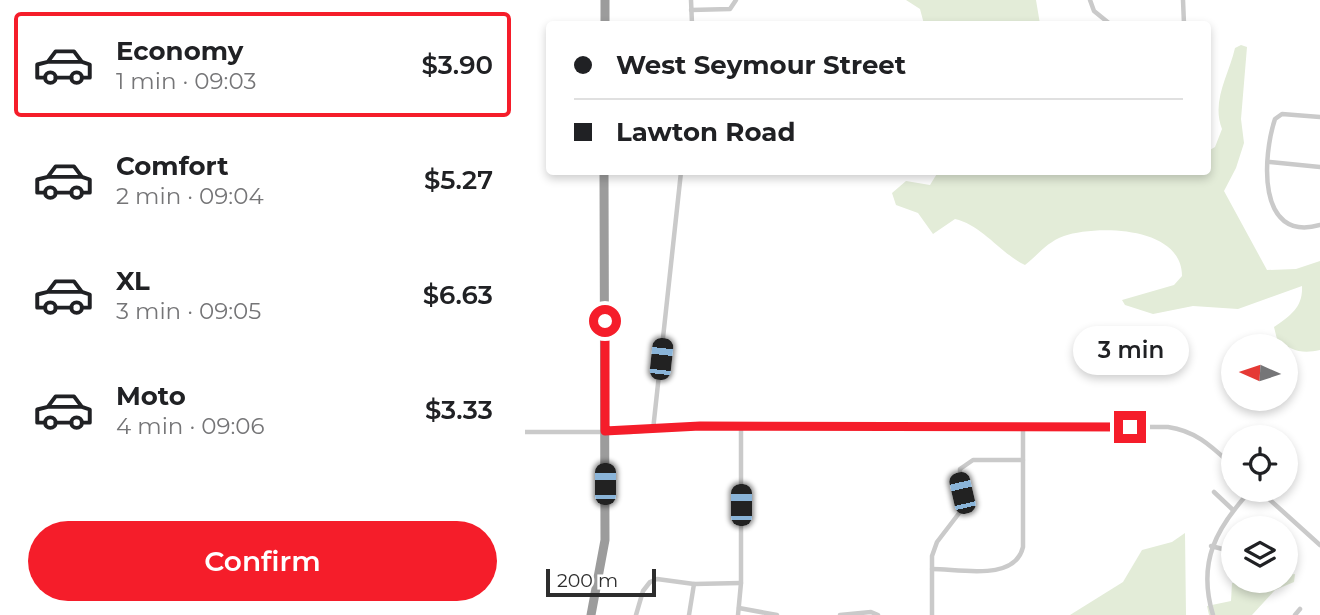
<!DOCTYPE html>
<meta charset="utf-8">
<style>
:root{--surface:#fff;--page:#f2f2f2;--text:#202124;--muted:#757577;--line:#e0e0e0;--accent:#f51d2a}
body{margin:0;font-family:Montserrat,sans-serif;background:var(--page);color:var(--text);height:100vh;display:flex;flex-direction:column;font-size:26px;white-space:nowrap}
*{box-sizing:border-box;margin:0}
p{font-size:23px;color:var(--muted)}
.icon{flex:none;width:38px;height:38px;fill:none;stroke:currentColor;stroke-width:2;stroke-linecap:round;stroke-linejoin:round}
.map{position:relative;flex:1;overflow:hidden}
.panel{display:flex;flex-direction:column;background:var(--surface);width:525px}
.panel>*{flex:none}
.guide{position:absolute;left:21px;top:21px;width:665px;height:154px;border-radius:7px;box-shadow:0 4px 10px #0003;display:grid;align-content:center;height:154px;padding:0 28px;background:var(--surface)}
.needle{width:46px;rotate:273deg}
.controls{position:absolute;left:696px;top:334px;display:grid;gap:14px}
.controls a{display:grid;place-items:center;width:77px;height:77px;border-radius:50%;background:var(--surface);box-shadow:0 4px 10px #0003;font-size:35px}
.scale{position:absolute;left:21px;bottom:18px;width:110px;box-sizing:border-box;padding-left:7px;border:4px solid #2d2d2d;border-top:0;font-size:19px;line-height:24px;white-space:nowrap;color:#2d2d2d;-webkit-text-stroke:5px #fff;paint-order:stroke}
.end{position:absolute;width:32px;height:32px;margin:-16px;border:9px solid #f51d2a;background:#fff;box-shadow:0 0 0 4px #fff}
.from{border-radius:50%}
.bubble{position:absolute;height:49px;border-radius:24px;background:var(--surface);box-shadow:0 4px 10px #0003;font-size:23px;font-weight:600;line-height:49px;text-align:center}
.car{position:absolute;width:21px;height:42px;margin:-21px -10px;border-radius:9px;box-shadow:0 0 5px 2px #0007;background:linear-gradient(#222 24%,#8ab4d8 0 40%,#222 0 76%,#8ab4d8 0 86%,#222 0)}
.guide b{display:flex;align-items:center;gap:24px;height:66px;font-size:26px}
.guide b+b{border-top:2px solid var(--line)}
.guide i{width:18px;height:18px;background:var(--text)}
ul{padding:12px 0 0;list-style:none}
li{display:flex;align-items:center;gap:21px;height:105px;margin:0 14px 10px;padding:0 14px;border:4px solid transparent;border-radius:7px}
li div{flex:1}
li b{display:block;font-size:26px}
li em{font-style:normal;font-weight:600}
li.on{border-color:var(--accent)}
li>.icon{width:63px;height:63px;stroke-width:1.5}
.primary-button{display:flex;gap:14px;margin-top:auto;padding:14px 28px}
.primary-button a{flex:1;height:80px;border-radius:42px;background:var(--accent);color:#fff;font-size:28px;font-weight:600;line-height:80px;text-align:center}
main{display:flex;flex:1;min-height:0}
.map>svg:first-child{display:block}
.green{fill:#e3ecd8}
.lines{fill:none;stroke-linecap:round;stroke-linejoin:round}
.minor{stroke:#cacaca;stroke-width:4.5}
.trunk{stroke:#9c9c9c;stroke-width:9}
.route{stroke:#f51d2a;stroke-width:9}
</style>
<main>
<section class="panel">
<ul>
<li class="on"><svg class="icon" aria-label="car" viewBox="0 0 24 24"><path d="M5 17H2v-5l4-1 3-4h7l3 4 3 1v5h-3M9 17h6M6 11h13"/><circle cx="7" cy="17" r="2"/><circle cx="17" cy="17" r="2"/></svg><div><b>Economy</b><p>1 min · 09:03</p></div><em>$3.90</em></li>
<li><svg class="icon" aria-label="car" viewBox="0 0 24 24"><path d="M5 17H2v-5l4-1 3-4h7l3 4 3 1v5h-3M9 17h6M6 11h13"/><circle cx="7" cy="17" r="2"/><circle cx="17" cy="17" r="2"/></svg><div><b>Comfort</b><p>2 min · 09:04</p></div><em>$5.27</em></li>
<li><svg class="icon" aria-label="car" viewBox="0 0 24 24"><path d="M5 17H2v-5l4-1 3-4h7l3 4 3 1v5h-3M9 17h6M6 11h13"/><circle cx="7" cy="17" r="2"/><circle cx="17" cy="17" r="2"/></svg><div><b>XL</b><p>3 min · 09:05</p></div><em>$6.63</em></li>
<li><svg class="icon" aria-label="car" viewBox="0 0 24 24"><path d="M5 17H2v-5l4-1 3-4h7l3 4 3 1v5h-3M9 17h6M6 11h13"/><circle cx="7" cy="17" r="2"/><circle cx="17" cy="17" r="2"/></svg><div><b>Moto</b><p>4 min · 09:06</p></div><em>$3.33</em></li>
</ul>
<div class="primary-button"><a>Confirm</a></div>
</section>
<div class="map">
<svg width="795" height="615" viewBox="0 0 795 615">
<rect width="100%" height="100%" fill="#fff"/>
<g class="green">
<polygon points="381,0 511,0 515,24 399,24 395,9"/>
<path d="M716,45L722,47L716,119L719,143L711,168L699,191L742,270L771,269L795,261V350C777,354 766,351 752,339L749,327C766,315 778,307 777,286L713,309L668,306L628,314L600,305L597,300L649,285L657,276C657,226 572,225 539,236C522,242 514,254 500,265C475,253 457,225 430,219L408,234L393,213L371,205L367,193L381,181L405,185L413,172H682L683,151L690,147L697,129C686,101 704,75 710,48Z"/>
<polygon points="660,533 661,615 545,615 598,582 617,550 647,542"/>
<polygon points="770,574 769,582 750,590 727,615 684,615 682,606 706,601 707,583 761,581 761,575"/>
</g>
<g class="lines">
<g class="minor">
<polyline points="166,0 167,24"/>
<polyline points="565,0 569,11 585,24"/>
<polyline points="658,0 659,24"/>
<polyline points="166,10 205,9 211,0"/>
<path d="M795,117L757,114L750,119C738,155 731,243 795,225"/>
<polyline points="745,162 795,167"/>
<polyline points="128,430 156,172"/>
<path d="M0,432H105L175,426L643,427C672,431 688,448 709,467"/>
<polyline points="734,490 795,545"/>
<polyline points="689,492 708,510"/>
<polyline points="686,546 709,552"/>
<path d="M407,569C435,569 490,582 498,547V426"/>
<polyline points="214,608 252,615"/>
<polyline points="111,615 118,591 125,582 132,579 169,584 216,583"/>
<polyline points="164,615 169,584"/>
<polyline points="213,615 216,583 216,427"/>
<polyline points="315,615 346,612 353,615"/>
<polyline points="407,615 407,556 412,542 435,512 435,469 448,460 498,460"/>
<path d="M688,615C672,562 691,528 726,490"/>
<polyline points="770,615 775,609"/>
</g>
<g class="trunk">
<polyline points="80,24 80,0"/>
<polyline points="66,615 80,540 79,172"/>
</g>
</g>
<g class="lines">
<polyline class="route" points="80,321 80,431 175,426 605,427"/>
</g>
</svg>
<div class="controls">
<a><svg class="needle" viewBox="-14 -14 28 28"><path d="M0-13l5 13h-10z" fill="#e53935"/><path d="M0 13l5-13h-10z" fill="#757577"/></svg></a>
<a><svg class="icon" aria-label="locate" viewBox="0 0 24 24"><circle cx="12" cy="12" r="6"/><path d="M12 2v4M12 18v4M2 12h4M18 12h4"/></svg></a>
<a><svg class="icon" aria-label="layers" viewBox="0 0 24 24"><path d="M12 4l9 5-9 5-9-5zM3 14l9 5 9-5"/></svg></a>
</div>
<div class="scale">200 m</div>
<i class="end from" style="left:80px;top:321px"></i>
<i class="end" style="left:605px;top:427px"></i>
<div class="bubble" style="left:548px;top:326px;width:116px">3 min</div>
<i class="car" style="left:136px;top:359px;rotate:6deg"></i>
<i class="car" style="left:80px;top:484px;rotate:0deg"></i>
<i class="car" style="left:437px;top:493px;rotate:347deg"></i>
<i class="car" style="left:216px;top:505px;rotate:0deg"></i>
<div class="guide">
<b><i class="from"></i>West Seymour Street</b>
<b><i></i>Lawton Road</b>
</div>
</div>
</main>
